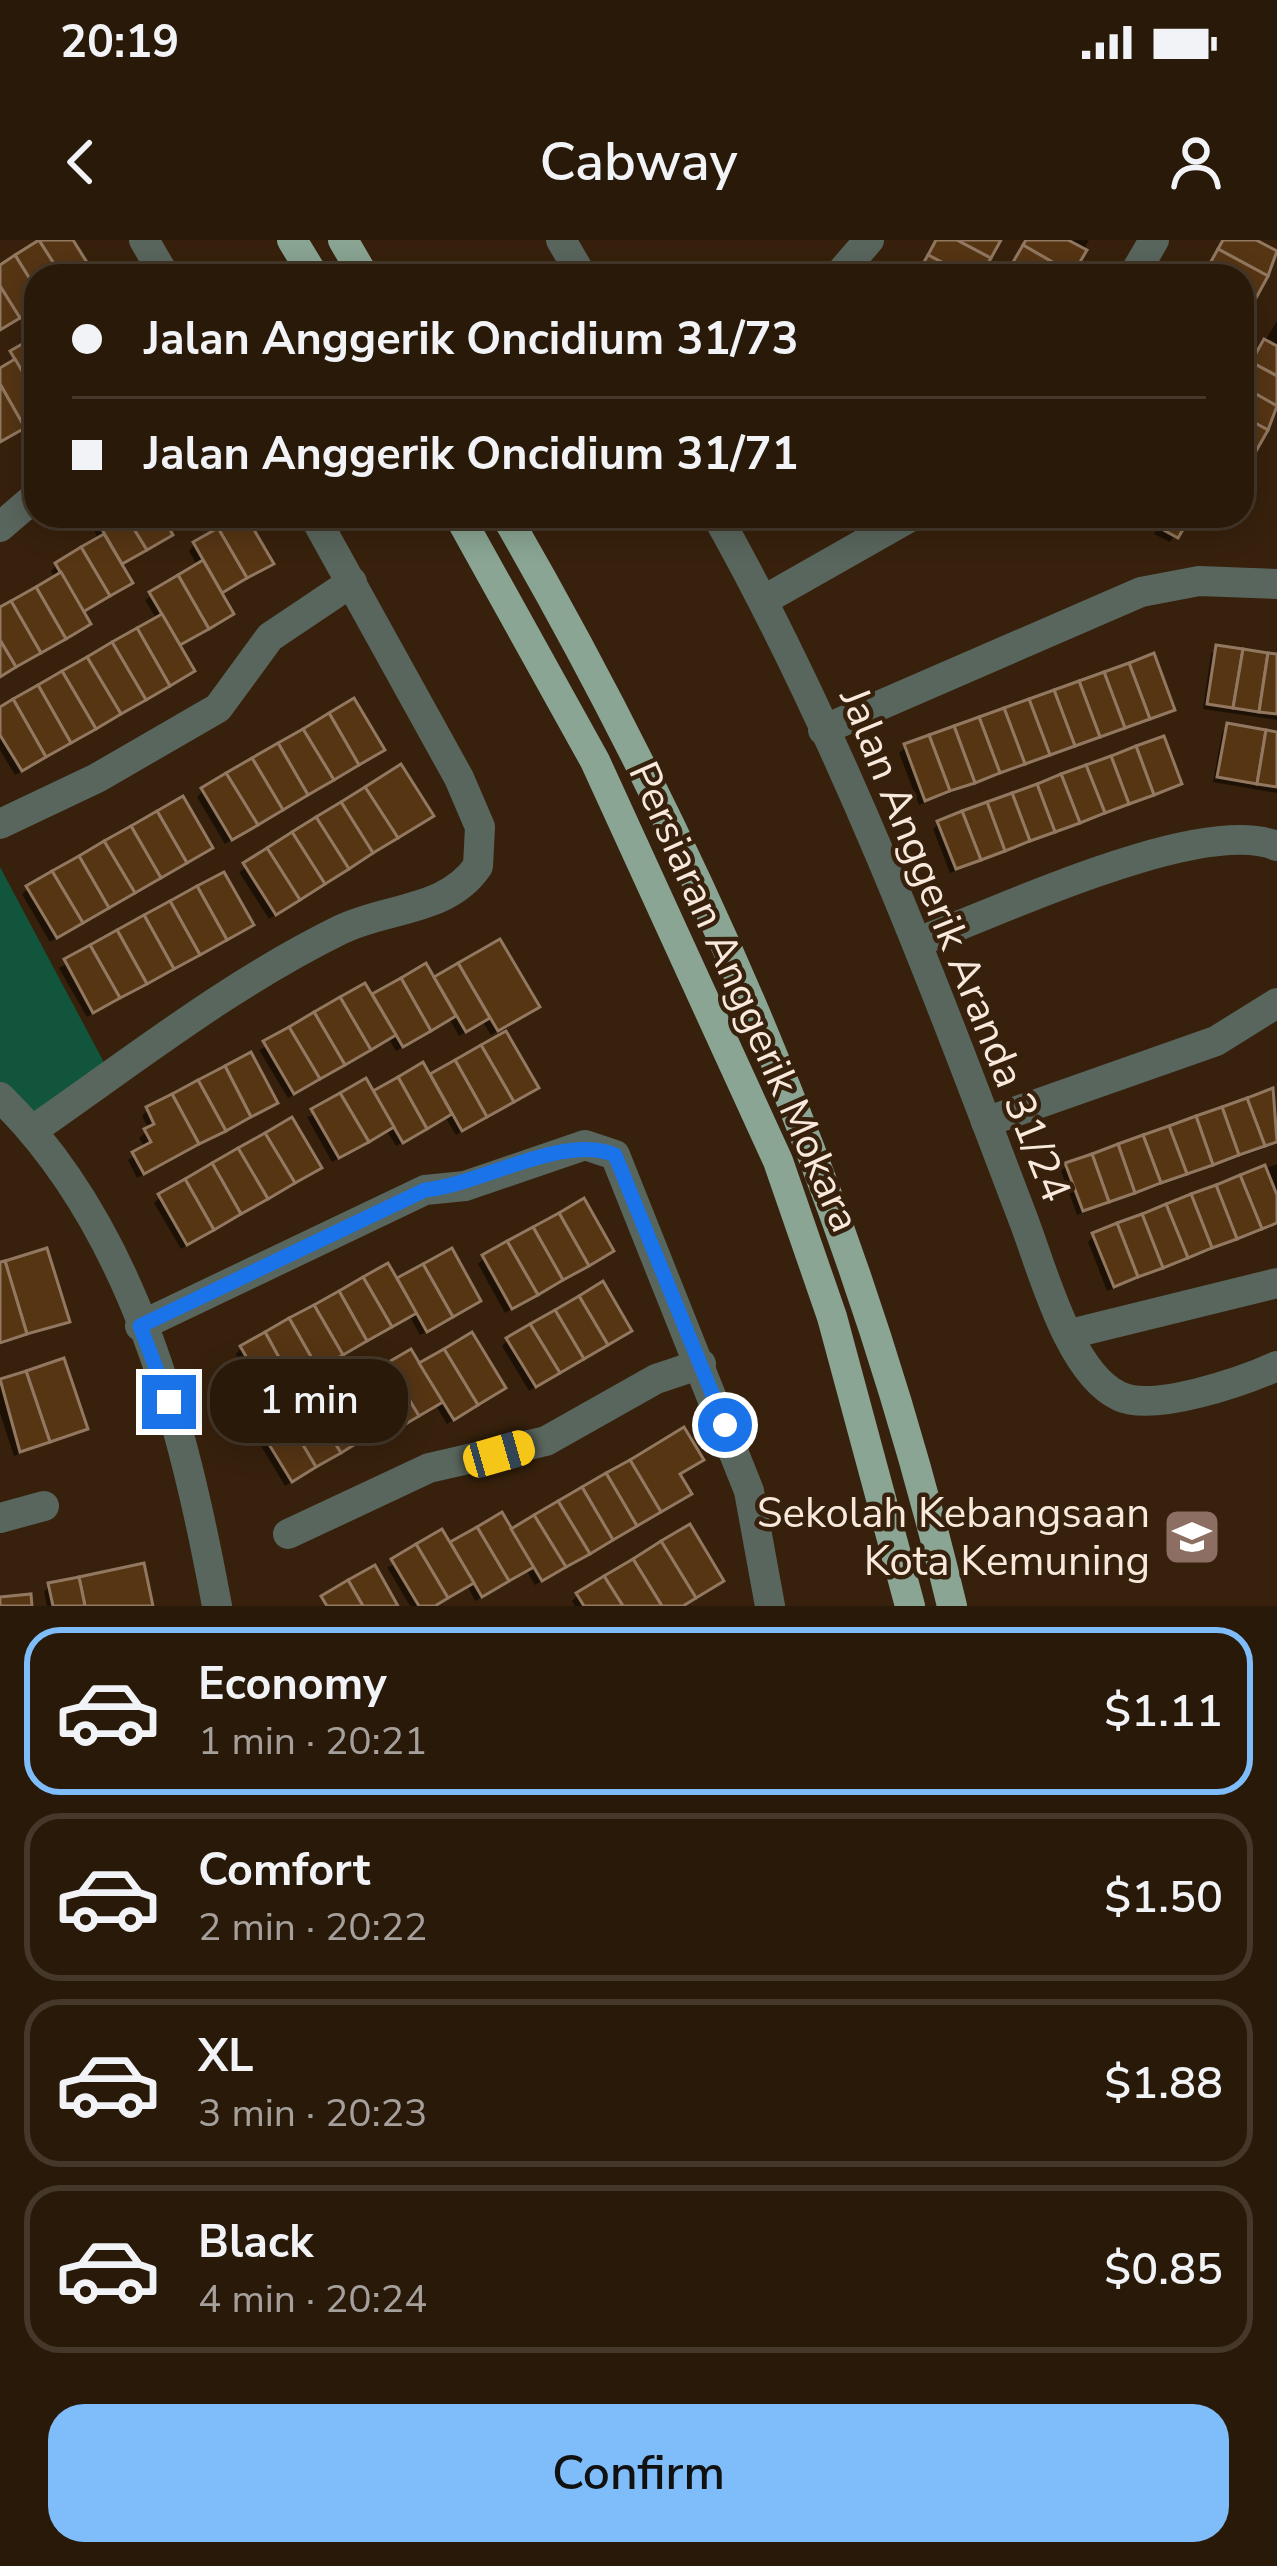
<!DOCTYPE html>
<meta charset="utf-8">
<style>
:root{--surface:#291909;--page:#352617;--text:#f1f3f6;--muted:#a5a09c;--line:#45382a;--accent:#7ebdf9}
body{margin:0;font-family:"Nunito Sans",sans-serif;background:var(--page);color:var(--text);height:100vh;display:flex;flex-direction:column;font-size:45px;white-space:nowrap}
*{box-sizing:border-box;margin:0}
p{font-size:39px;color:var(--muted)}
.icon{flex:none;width:66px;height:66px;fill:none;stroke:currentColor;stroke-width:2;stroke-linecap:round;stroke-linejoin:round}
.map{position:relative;height:1366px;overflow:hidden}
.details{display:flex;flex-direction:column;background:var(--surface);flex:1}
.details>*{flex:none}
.banner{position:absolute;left:24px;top:24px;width:1230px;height:264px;border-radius:36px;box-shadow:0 6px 30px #0003,0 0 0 3px var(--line);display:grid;align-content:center;height:264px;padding:0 48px;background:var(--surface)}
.end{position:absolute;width:54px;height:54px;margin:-27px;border:15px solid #1a73e8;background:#fff;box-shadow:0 0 0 6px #fff}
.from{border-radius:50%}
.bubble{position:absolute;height:84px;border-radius:36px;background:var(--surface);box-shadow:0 6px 30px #0003,0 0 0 3px var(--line);font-size:39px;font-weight:600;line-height:84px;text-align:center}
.car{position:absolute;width:36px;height:72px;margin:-36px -18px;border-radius:15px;box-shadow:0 0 9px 3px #0007;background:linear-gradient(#f5c518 24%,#345 0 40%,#f5c518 0 76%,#345 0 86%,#f5c518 0)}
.banner b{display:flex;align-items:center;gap:42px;height:114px;font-size:45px}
.banner b+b{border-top:3px solid var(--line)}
.banner i{width:30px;height:30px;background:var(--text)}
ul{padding:21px 0 0;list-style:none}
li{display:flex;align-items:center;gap:36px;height:168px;margin:0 24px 18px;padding:0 24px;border:6px solid var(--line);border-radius:36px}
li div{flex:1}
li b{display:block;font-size:45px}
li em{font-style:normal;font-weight:600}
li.active{border-color:var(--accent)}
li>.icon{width:108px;height:108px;stroke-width:1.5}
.cta{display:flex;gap:24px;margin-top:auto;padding:24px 48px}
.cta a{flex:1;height:138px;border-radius:36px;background:var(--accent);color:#111;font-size:48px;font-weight:600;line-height:138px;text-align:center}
.status{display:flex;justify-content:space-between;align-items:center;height:84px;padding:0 60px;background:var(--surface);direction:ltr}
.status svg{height:33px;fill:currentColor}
header{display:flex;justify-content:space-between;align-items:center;height:156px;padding:0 48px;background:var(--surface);font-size:54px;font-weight:600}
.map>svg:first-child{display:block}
.green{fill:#11563c}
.shadow{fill:#0007}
.building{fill:#563513;stroke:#927860;stroke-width:3}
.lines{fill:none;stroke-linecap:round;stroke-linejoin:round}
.minor{stroke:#59665d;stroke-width:30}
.major{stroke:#8aa593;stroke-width:30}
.route{stroke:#1a73e8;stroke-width:15}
.labels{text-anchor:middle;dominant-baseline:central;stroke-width:9;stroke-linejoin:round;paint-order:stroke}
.street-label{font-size:42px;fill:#f8e9dc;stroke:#37210c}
.poi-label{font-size:42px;fill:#f8e9dc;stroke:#37210c;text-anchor:end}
</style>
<div class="status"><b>20:19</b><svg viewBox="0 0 49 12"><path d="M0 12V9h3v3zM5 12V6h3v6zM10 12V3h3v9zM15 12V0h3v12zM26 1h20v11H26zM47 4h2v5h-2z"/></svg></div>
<header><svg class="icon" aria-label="back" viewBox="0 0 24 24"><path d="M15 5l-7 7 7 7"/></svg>Cabway<svg class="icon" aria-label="person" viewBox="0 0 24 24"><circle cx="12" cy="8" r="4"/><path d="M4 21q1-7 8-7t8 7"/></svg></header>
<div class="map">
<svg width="1277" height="1366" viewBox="0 0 1277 1366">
<rect width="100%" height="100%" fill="#37210c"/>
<polygon class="green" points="0,627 108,830 11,887 0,879"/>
<g class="shadow">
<polygon points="1025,0 1089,0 1069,36 1005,36"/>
<polygon points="1223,0 1250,0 1276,14 1242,77 1242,36 1203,36"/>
<polygon points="1277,81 1277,168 1242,230 1242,138"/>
<polygon points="105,276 184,276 165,287 163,300 120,326 130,342 81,373 81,390 0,436 0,371 55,339 51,331 57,325 99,300 92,287"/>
<polygon points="769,276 794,276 774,286"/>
<polygon points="1164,276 1187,276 1170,302 1154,294"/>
<polygon points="1192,276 1216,276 1208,285"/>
<polygon points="194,305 264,329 219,354 231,374 225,380 177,407 192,431 15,535 0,510 0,470 157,380 145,360 198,327 189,311"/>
<polygon points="1217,408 1277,417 1277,480 1203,469 1211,414"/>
<polygon points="1172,469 919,565 899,513 906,507"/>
<polygon points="1228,487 1277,495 1277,553 1213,542 1222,493"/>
<polygon points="375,515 225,604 197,557 203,551"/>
<polygon points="400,528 424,581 269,679 239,632"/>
<polygon points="1179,544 950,633 933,589 939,583"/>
<polygon points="210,608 50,702 22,654 28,649"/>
<polygon points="223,636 250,685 87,777 59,728"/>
<polygon points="499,703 530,772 491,795 483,782 459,796 450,780 396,811 389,799 288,858 259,810 424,727 432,741"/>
<polygon points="505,795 530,853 456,895 446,878 396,906 387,891 332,922 307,877 429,838"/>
<polygon points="1271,852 1277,904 1077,975 1061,931 1067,925"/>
<polygon points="274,863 137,938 128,920 145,908 139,898 149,890 142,876 148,870"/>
<polygon points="1277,924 1277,985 1107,1051 1088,1002 1094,996"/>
<polygon points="312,933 181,1009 154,963 160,957"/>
<polygon points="611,1011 505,1073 478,1024 484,1018"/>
<polygon points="450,1012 478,1061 472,1067 420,1095 410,1077 262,1160 236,1114 241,1108 387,1027 396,1042"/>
<polygon points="0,1026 66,1081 0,1105"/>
<polygon points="623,1096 529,1151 502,1106 508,1100"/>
<polygon points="62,1122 84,1189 14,1216 0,1173 0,1143"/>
<polygon points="418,1127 503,1148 447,1184 436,1166 388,1195 383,1187 285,1246 255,1196 261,1190 361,1142"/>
<polygon points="700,1220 677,1236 682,1259 535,1345 527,1331 475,1361 468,1347 435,1366 410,1366 387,1327 449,1307 500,1276 510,1293"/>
<polygon points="142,1327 149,1366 47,1366 44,1352 50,1345"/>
<polygon points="715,1346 682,1366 575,1366 572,1361 578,1355"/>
</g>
<g class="building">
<polygon points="39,0 62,36 36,36 36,49 15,15"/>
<polygon points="39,0 73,0 93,32 62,36"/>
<polygon points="936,0 957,0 991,18 981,36 968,36 928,15"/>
<polygon points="957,0 1001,0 991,18"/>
<polygon points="1026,0 1068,0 1087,10 1073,34 1023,5"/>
<polygon points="1223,0 1256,0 1277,11 1268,36 1218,9"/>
<polygon points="1023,5 1073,34 1072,36 1023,36 1009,29"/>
<polygon points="1218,9 1268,36 1255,60 1242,53 1242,36 1205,32"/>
<polygon points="15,15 36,49 36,68 20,78 0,46 0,25"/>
<polygon points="928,15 968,36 916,36"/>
<polygon points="0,46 20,78 0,90"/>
<polygon points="36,96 36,155 10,111"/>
<polygon points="1264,99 1277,106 1277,136 1251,122"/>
<polygon points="15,119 36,155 36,182 25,188 0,144 0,128"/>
<polygon points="1251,122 1277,136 1277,166 1242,146"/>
<polygon points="0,144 25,188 0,202"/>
<polygon points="1242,146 1277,166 1268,190 1242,176"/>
<polygon points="1242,176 1268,190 1255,213 1242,206"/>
<polygon points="100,276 126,276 147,310 122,324 96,279"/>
<polygon points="126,276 162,276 173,295 147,310"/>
<polygon points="239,276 246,276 274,324 247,338 218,288"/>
<polygon points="1164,276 1191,276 1178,298 1158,287"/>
<polygon points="218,288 247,338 222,353 193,302"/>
<polygon points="104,294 133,343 110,356 81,307"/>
<polygon points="81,307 110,356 83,372 55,323"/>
<polygon points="203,320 234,374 209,389 178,335"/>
<polygon points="61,332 91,384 66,399 36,347"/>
<polygon points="178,335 209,389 180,405 149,352"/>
<polygon points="36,347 66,399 41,413 11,361"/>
<polygon points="11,361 41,413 16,427 0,400 0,367"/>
<polygon points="162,374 195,431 170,446 137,388"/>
<polygon points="137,388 170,446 146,460 112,402"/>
<polygon points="0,400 16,427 0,437"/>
<polygon points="112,402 146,460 121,474 87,417"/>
<polygon points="1216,405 1243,409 1233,468 1207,464"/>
<polygon points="1243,409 1268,413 1259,472 1233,468"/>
<polygon points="1154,413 1175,470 1150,479 1129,423"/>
<polygon points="1268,413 1277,414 1277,474 1259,472"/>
<polygon points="87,417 121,474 96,489 62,431"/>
<polygon points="1129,423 1150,479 1125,488 1104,432"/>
<polygon points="62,431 96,489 71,503 38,445"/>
<polygon points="1104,432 1125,488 1100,497 1079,441"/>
<polygon points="1079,441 1100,497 1075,506 1054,450"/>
<polygon points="38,445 71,503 46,517 13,459"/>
<polygon points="1054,450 1075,506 1050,515 1029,459"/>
<polygon points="354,458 385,510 359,525 329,473"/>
<polygon points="13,459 46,517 22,531 0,495 0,467"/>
<polygon points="1029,459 1050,515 1025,524 1004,468"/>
<polygon points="1004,468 1025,524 1000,533 979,477"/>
<polygon points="329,473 359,525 334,540 303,489"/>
<polygon points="979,477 1000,533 975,543 954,486"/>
<polygon points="1227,483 1266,490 1257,544 1217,537"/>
<polygon points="954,486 975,543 950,551 929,495"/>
<polygon points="303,489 334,540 308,555 278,503"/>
<polygon points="1266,490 1277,492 1277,547 1257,544"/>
<polygon points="929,495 950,551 925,561 904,504"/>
<polygon points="1164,496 1182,544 1154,555 1136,506"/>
<polygon points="278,503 308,555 283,570 252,518"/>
<polygon points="1136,506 1154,555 1129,564 1111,516"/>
<polygon points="1111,516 1129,564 1105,573 1086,525"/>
<polygon points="252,518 283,570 258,585 226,533"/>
<polygon points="401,524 434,576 398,598 365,547"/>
<polygon points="1086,525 1105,573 1080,583 1061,534"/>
<polygon points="226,533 258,585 232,600 201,548"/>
<polygon points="1061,534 1080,583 1055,592 1037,544"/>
<polygon points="1037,544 1055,592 1030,601 1012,553"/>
<polygon points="365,547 398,598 373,613 341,562"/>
<polygon points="1012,553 1030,601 1005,611 987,562"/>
<polygon points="183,556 213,608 187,623 157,571"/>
<polygon points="341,562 373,613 349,629 316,577"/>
<polygon points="987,562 1005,611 981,620 962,571"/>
<polygon points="157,571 187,623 161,638 131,586"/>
<polygon points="962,571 981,620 956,629 937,581"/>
<polygon points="316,577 349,629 325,644 292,592"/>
<polygon points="131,586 161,638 135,653 104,601"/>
<polygon points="292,592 325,644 300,660 267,608"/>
<polygon points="104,601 135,653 109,668 79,616"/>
<polygon points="267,608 300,660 276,675 243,623"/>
<polygon points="79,616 109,668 83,683 52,631"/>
<polygon points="52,631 83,683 57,698 26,646"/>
<polygon points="224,632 254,685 227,700 197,646"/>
<polygon points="197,646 227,700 200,715 170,661"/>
<polygon points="170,661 200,715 174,729 144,675"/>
<polygon points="144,675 174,729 147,744 117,690"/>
<polygon points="117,690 147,744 120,758 90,705"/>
<polygon points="500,699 540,767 498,791 458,723"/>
<polygon points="90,705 120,758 93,773 64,719"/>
<polygon points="426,723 456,776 431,791 401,738"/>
<polygon points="458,723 490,778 466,792 434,737"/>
<polygon points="401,738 431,791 403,807 372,754"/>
<polygon points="365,743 396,795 371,810 340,757"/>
<polygon points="340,757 371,810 345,825 314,772"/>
<polygon points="314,772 345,825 320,839 289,787"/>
<polygon points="289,787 320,839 294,854 263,801"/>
<polygon points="506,791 539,848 514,862 481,805"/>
<polygon points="481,805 514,862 487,877 455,820"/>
<polygon points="251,812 278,863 251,877 225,826"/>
<polygon points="455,820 487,877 462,891 430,834"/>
<polygon points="423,822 452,874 427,889 398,837"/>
<polygon points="225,826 251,877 226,891 198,840"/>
<polygon points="398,837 427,889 403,903 373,851"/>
<polygon points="366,838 394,887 369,902 340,853"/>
<polygon points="198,840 226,891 199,904 172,854"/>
<polygon points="1273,848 1277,902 1265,906 1247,858"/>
<polygon points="340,853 369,902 339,918 311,869"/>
<polygon points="172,854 199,904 144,934 132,912 151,902 144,889 154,884 146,867"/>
<polygon points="1247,858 1265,906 1239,915 1222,867"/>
<polygon points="1222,867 1239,915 1213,925 1196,876"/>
<polygon points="1196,876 1213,925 1187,934 1169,886"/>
<polygon points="292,877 322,928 295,943 265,893"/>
<polygon points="1169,886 1187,934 1161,943 1143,895"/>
<polygon points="265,893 295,943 268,959 238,908"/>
<polygon points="1143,895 1161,943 1135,953 1118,904"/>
<polygon points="1118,904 1135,953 1109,962 1092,914"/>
<polygon points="238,908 268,959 241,974 212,923"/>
<polygon points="1092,914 1109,962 1083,971 1065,923"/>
<polygon points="212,923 241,974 214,990 185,939"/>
<polygon points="1265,925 1277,955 1277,983 1262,989 1240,935"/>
<polygon points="1240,935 1262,989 1237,999 1216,945"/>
<polygon points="185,939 214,990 187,1005 158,954"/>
<polygon points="1216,945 1237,999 1212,1008 1191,954"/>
<polygon points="1191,954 1212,1008 1188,1018 1166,964"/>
<polygon points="584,958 614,1011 589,1026 559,973"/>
<polygon points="1166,964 1188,1018 1163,1028 1142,974"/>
<polygon points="559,973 589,1026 563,1040 533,987"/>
<polygon points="1142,974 1163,1028 1138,1037 1117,983"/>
<polygon points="1117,983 1138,1037 1114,1047 1092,993"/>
<polygon points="533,987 563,1040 538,1055 507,1001"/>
<polygon points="507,1001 538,1055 512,1069 482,1015"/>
<polygon points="47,1008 70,1082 27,1094 5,1021"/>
<polygon points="452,1008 481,1061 453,1077 423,1024"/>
<polygon points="5,1021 27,1094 0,1103 0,1022"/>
<polygon points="388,1023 417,1073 392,1087 363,1037"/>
<polygon points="423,1024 453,1077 427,1092 397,1038"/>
<polygon points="363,1037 392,1087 367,1101 339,1051"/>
<polygon points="603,1041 632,1091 608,1105 579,1056"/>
<polygon points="339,1051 367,1101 343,1115 314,1065"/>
<polygon points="579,1056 608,1105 584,1119 555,1070"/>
<polygon points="314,1065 343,1115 318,1129 289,1078"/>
<polygon points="555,1070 584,1119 560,1133 530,1084"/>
<polygon points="289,1078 318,1129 293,1143 265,1092"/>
<polygon points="530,1084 560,1133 536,1147 506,1098"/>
<polygon points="265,1092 293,1143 269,1156 240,1106"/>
<polygon points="472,1092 506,1148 478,1165 444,1109"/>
<polygon points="411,1109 443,1162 419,1176 387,1123"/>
<polygon points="444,1109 478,1165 454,1180 419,1123"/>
<polygon points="64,1118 88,1189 50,1202 26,1131"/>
<polygon points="387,1123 419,1176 394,1191 362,1138"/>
<polygon points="357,1129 390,1183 365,1198 333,1144"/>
<polygon points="26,1131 50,1202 20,1212 0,1139"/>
<polygon points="333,1144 365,1198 341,1213 308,1159"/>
<polygon points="308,1159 341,1213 316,1227 284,1173"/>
<polygon points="284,1173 316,1227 292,1242 259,1188"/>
<polygon points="684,1187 704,1220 680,1234 692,1254 661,1272 630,1220"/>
<polygon points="630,1220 661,1272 637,1286 606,1233"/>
<polygon points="606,1233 637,1286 613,1300 582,1247"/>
<polygon points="582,1247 613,1300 590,1314 558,1261"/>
<polygon points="558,1261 590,1314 566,1327 534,1275"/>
<polygon points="502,1272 534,1327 509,1341 477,1287"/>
<polygon points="534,1275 566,1327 542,1341 511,1289"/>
<polygon points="690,1284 724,1341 696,1358 661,1301"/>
<polygon points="477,1287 509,1341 482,1357 450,1302"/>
<polygon points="442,1289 474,1343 448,1358 416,1304"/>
<polygon points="661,1301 696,1358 683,1366 662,1366 633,1319"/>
<polygon points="416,1304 448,1358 435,1366 419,1366 391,1319"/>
<polygon points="633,1319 662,1366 623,1366 604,1336"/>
<polygon points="144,1323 153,1366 85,1366 79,1337"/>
<polygon points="375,1325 398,1366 363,1366 348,1340"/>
<polygon points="604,1336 623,1366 584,1366 576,1353"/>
<polygon points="79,1337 85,1366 53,1366 48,1343"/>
<polygon points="348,1340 363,1366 327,1366 321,1356"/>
<polygon points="31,1354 32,1366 0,1366 0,1357"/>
</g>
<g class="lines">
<g class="minor">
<polyline points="144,0 165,36"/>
<polyline points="561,0 582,36"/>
<polyline points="838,36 869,0"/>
<polyline points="1133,36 1154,0"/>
<path d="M717,276C843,501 934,744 1025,984C1043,1032 1070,1133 1119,1156C1153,1173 1244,1141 1277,1126"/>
<polyline points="0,287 36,256"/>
<polyline points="764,360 912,276"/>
<polyline points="823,490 1141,352 1199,341 1277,344"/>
<polyline points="0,584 97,538 218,468 270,397 352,342"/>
<path d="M918,702C998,672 1201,575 1277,606"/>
<path d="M0,857C134,988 184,1187 217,1366"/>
<polyline points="986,882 1216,801 1277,763"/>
<path d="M33,890C134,820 230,744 340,690C386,667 447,672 478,626L480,587L459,538L314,276"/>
<polyline points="140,1086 425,950 465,946 585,905 615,915 749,1251 770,1366"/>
<polyline points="1070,1094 1277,1043"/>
<polyline points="0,1278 44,1266"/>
<polyline points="288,1294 429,1228 546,1201 656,1139 701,1124"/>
</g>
<g class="major">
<polyline points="292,0 314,36"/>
<polyline points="343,0 364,36"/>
<polyline points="459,276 595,521 778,921 832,1077 910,1366"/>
<path d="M506,276C704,619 860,981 952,1366"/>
</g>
</g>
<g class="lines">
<path class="route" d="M169,1162L140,1086L425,950C483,944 564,893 615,915L725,1185"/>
</g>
<defs>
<g id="school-square" transform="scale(3)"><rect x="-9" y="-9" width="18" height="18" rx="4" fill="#8d6e63" stroke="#37210c"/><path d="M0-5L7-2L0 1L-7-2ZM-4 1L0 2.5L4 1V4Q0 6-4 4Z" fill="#fff"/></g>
</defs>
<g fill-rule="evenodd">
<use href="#school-square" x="1192" y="1297"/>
</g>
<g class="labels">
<g class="street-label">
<text transform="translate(955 705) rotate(68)">Jalan Anggerik Aranda 31/24</text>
<text transform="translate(744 757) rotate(66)">Persiaran Anggerik Mokara</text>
</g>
<g class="poi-label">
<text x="1150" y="1273">Sekolah Kebangsaan<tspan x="1150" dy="48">Kota Kemuning</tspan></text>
</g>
</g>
</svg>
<i class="end from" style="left:725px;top:1185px"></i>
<i class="end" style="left:169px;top:1162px"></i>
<div class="bubble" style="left:210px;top:1119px;width:198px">1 min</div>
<i class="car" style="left:499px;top:1214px;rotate:74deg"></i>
<div class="banner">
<b><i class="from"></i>Jalan Anggerik Oncidium 31/73</b>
<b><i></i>Jalan Anggerik Oncidium 31/71</b>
</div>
</div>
<section class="details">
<ul>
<li class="active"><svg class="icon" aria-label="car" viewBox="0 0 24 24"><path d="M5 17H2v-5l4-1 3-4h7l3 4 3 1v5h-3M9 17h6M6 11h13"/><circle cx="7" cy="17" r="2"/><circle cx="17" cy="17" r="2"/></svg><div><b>Economy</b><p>1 min · 20:21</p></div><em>$1.11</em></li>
<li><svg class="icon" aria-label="car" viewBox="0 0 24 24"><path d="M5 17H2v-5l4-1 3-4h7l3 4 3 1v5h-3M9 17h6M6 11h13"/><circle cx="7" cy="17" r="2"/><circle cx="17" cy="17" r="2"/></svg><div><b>Comfort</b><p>2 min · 20:22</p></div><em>$1.50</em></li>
<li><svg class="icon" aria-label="car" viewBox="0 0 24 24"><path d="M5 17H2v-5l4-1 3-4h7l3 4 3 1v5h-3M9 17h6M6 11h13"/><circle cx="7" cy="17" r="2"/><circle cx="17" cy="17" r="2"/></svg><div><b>XL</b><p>3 min · 20:23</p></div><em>$1.88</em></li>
<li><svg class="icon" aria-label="car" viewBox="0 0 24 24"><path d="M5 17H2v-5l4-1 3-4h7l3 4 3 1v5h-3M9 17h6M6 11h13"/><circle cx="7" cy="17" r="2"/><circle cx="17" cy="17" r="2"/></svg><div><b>Black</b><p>4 min · 20:24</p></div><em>$0.85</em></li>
</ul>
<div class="cta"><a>Confirm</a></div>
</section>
